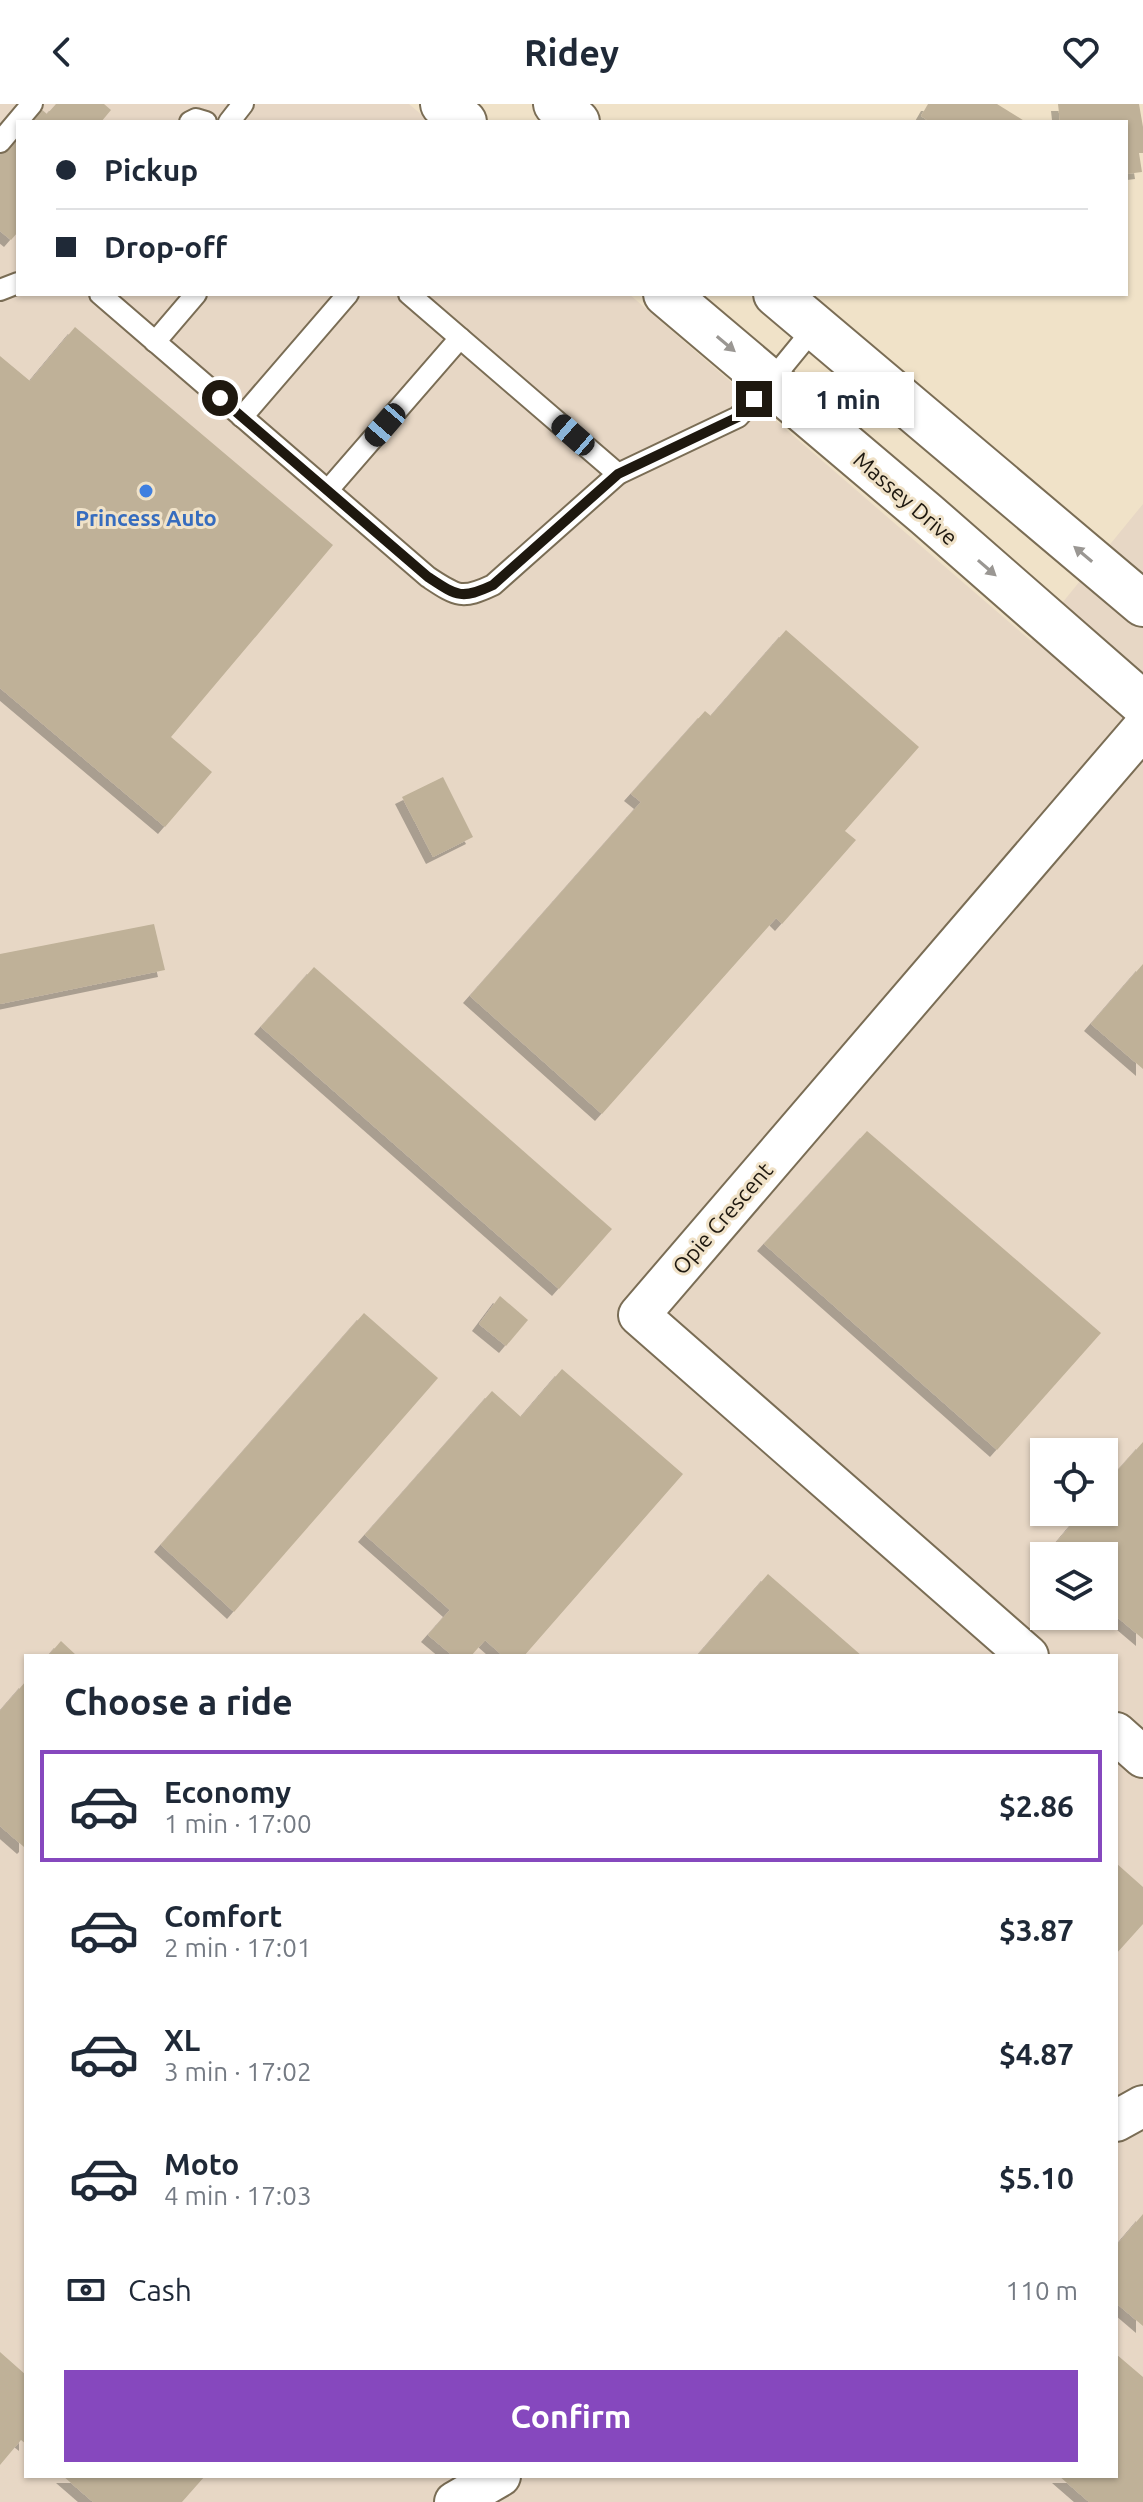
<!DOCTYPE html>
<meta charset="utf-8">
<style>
:root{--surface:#fff;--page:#f2f2f3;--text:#1f2937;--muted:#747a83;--line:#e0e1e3;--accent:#8648be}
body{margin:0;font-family:Ubuntu,sans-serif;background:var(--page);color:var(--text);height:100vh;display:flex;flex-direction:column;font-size:30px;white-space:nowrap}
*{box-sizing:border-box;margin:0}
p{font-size:26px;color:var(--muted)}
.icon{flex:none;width:44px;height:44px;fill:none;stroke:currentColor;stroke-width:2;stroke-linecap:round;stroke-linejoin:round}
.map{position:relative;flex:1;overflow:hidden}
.sheet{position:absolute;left:24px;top:1550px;width:1094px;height:824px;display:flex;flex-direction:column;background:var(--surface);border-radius:0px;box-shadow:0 2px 6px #0004}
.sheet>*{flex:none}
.guide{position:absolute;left:16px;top:16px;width:1112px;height:176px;border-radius:0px;box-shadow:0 2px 6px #0004;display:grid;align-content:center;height:176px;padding:0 40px;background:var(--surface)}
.buttons{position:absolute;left:1030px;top:1334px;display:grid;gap:16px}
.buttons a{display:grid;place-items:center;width:88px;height:88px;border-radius:0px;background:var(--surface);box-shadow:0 2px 6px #0004;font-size:40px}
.end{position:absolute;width:36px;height:36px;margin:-18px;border:10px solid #1e180f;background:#fff;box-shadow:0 0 0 4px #fff}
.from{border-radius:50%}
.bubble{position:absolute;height:56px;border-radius:0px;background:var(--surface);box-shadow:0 2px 6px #0004;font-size:26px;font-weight:700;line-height:56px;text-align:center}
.car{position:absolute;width:24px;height:48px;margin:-24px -12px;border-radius:10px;box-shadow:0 0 6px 2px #0007;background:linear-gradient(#222 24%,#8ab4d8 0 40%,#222 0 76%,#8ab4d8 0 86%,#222 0)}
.guide b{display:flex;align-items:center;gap:28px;height:76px;font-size:30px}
.guide b+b{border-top:2px solid var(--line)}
.guide i{width:20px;height:20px;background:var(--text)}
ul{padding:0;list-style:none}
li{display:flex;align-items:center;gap:24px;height:112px;margin:0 16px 12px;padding:0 24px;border:4px solid transparent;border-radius:0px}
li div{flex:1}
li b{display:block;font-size:30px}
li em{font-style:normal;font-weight:700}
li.current{border-color:var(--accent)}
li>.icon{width:72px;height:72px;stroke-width:1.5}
h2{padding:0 40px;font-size:36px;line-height:96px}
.pay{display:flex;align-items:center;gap:20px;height:88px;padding:0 40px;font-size:30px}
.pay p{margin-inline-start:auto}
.cta{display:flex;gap:16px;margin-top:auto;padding:16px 40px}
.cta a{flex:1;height:92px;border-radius:0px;background:var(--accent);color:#fff;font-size:32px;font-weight:700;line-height:92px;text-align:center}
header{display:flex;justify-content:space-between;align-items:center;height:104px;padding:0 40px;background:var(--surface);font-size:36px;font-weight:700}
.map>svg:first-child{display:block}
.commercial{fill:#e7d7c5;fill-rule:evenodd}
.building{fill:#bfb198;filter:url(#shadow)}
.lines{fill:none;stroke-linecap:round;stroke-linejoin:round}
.service-casing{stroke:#7a6d55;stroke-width:24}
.minor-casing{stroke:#7a6d55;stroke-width:44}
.tertiary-casing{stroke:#7a6d55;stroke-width:48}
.service{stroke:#fff;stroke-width:20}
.minor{stroke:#fff;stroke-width:40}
.tertiary{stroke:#fff;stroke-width:44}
.oneway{fill:#9a9793}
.route{stroke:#1e180f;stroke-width:10}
.shop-dot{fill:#3f7fe0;stroke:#f0e2c8;stroke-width:3}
.labels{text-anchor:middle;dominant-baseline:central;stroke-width:6;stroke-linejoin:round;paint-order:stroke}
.street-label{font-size:22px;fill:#1e180f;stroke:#f0e2c8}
.shop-label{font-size:22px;font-weight:bold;fill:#366cbe;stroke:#f0e2c8}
</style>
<header><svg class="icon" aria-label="back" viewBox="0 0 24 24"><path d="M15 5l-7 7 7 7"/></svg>Ridey<svg class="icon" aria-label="heart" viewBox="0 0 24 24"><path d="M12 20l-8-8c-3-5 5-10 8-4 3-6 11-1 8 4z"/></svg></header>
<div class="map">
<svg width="1143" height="2398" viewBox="0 0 1143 2398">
<defs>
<filter id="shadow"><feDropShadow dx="-7" dy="7" stdDeviation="0" flood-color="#0004"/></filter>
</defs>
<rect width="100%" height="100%" fill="#f0e2c8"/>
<path class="commercial" d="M0,0H409L430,18H18V190H629L1031,537L1143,400V2398H0ZM1044,1348H1104V1408H1044ZM1044,1452H1104V1512H1044ZM26,1552H1116V2372H26Z"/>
<g class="building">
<polygon points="56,0 104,0 111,6 101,18 28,18 40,4 47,10"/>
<polygon points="928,0 997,0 1026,18 930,18 921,12"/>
<polygon points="1058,0 1139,0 1143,23 1143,49 1139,49 1142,68 1126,70 1126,18 1060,18"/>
<polygon points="18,30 18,128 11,136 0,127 0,51"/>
<polygon points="75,223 333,441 171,633 212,668 165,723 0,584 0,252 30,277"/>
<polygon points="786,526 919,643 845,727 856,736 782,820 776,814 602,1010 470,892 641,698 631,690 705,607 711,612"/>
<polygon points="443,673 473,733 433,753 402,693"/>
<polygon points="154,820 165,866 0,900 0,850"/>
<polygon points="1143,860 1143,965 1091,920"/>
<polygon points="314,863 612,1125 559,1185 261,923"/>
<polygon points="867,1027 1101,1229 997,1346 764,1140"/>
<polygon points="500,1192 528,1216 506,1242 479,1220"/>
<polygon points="364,1209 438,1274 234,1508 161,1441"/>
<polygon points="562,1265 683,1370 524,1552 503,1552 485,1536 471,1552 453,1552 428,1531 450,1506 365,1431 492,1287 521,1313"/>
<polygon points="1143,1338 1143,1535 1104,1502 1104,1452 1045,1452 1082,1408 1104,1408 1104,1382"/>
<polygon points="768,1470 862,1552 697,1552"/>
<polygon points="61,1537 77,1552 48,1552"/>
<polygon points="26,1577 26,1741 24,1743 0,1722 0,1607"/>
<polygon points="1116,1759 1143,1783 1143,1820 1116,1850"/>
<polygon points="1143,2110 1143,2222 1116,2199 1116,2142"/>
<polygon points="0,2248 26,2271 26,2340 21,2336 0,2361"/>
<polygon points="1116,2250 1143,2273 1143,2398 1089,2398 1059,2372 1116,2372"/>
<polygon points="63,2372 205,2372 182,2398 93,2398"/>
</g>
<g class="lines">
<g class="service-casing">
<g id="service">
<polyline points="190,18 196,15 206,18"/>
<polyline points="229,18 243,0"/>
<polyline points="0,38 32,0"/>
<polyline points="0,186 18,179"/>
<path d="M100,190L428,473C457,492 461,496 493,481L618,370L738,313L770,278L815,223"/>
<polyline points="409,190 618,370"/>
<polyline points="155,238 196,190"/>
<polyline points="242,313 348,190"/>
<polyline points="328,386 460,234"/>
</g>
</g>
<g class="minor-casing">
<g id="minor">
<polyline points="1028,1552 639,1211 1143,624"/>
<polyline points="1116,1629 1143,1653"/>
<polyline points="1116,2017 1143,2002"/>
<polyline points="455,2398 500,2372"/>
</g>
</g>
<g class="tertiary-casing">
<g id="tertiary">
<polyline points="443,0 464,18"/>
<polyline points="556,0 577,18"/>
<polyline points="666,190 926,410 1143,600"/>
<polyline points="776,190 1143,500"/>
</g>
</g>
<use href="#service" class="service"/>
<use href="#minor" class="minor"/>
<use href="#tertiary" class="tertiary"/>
</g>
<defs><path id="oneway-solid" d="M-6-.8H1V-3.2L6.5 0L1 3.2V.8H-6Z" transform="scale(2)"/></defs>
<g class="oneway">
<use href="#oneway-solid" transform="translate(726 240) rotate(40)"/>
<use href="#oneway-solid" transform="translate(1083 450) rotate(-140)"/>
<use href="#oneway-solid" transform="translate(987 464) rotate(41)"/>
</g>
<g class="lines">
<path class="route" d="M220,294L428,473C457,492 461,496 493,481L618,370L738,313L754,295"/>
</g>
<circle class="shop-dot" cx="146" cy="387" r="8"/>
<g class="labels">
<g class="street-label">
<text transform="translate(906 394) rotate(41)">Massey Drive</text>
<text transform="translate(722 1114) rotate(-49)">Opie Crescent</text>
</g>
<g class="shop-label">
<text x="146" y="413">Princess Auto</text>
</g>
</g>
</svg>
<div class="buttons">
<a><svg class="icon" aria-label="locate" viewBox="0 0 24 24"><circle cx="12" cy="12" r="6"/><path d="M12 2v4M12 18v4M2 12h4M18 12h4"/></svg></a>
<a><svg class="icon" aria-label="layers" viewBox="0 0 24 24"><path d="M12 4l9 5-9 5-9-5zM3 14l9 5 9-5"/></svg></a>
</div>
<i class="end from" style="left:220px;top:294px"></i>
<i class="end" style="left:754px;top:295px"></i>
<div class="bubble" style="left:782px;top:268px;width:132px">1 min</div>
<i class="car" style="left:385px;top:321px;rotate:221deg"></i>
<i class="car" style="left:573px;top:331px;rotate:311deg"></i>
<div class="guide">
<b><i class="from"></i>Pickup</b>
<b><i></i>Drop-off</b>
</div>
<section class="sheet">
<h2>Choose a ride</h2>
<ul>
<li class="current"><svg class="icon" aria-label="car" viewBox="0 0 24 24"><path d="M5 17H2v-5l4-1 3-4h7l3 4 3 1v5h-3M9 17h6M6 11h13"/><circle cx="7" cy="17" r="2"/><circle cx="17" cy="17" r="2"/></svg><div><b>Economy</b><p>1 min · 17:00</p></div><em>$2.86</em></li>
<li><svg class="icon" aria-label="car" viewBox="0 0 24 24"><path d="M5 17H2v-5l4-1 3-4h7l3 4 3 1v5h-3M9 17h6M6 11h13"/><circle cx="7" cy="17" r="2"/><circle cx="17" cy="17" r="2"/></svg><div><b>Comfort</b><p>2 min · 17:01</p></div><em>$3.87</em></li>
<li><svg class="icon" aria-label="car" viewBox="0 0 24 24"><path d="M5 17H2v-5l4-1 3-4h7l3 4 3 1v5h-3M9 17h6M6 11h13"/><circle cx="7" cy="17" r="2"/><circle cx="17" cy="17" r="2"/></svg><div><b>XL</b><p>3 min · 17:02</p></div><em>$4.87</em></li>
<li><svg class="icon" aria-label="car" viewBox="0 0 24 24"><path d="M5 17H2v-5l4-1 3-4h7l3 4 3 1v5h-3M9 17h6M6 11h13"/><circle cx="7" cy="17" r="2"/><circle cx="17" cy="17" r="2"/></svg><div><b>Moto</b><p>4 min · 17:03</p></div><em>$5.10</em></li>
</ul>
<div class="pay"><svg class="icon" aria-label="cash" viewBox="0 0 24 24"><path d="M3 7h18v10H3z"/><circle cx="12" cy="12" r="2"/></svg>Cash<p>110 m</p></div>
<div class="cta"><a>Confirm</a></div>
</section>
</div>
